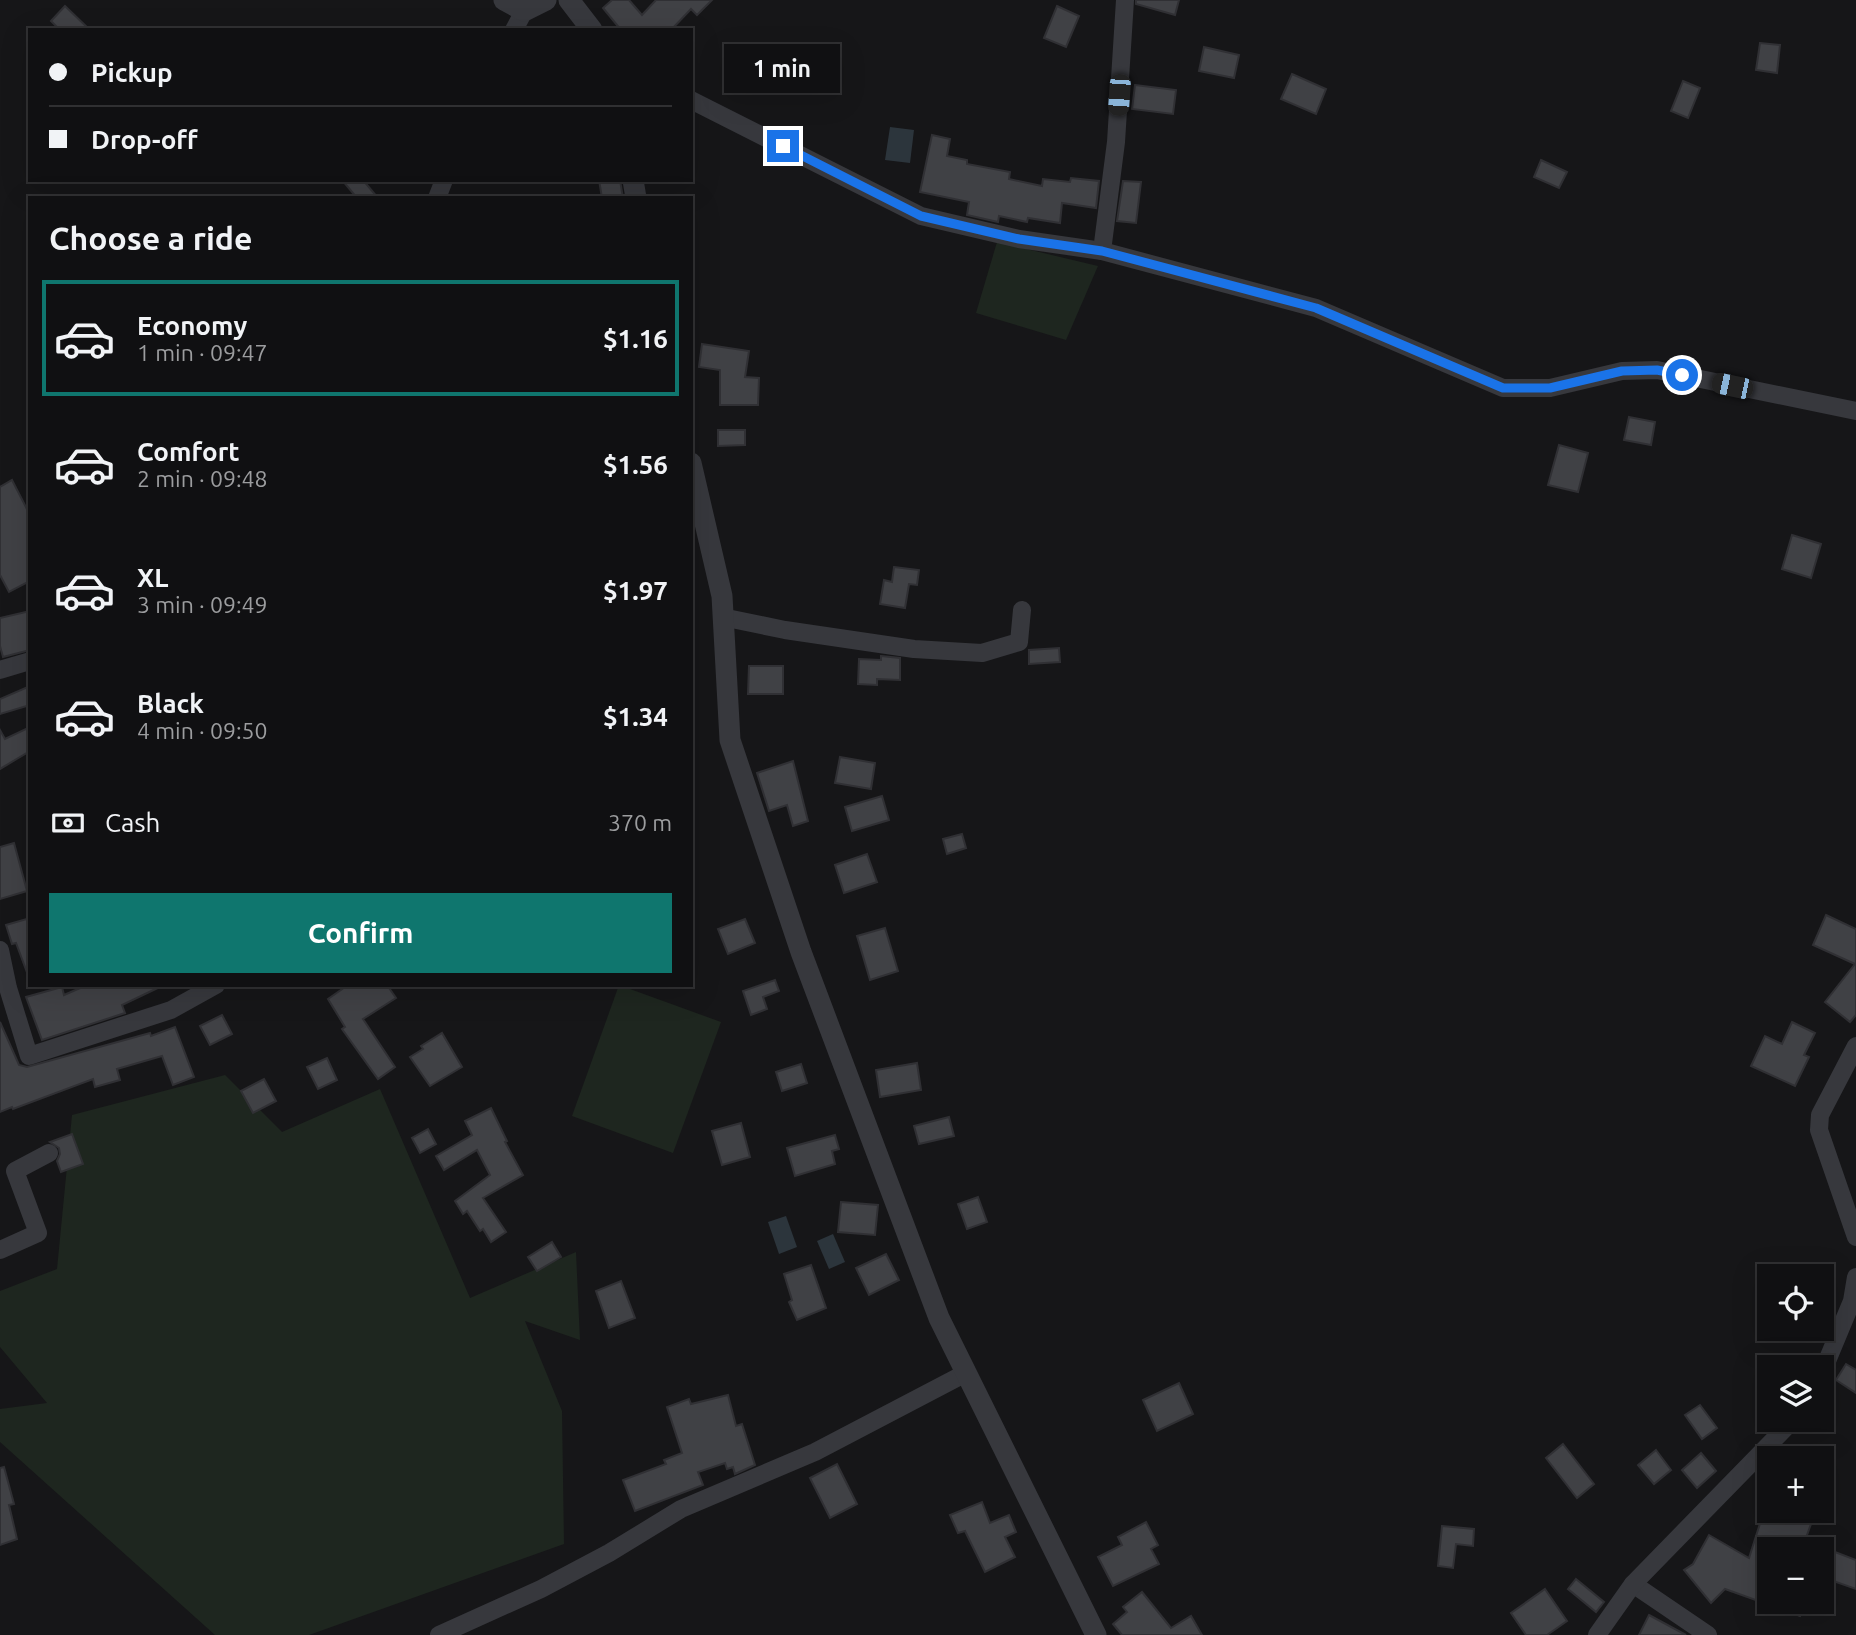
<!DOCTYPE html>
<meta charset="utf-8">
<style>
:root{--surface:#101012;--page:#1e1e20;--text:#f1f3f6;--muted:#9c9d9f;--line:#303032;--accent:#0f766e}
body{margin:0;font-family:Ubuntu,sans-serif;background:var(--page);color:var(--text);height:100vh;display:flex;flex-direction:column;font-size:26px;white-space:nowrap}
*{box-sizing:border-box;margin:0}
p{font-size:23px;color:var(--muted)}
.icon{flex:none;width:38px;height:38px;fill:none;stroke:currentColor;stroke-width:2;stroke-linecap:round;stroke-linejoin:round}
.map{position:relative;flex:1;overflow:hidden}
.details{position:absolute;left:28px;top:196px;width:665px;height:791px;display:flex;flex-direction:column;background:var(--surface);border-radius:0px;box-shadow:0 7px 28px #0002,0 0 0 2px var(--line)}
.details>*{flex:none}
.guide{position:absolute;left:28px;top:28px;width:665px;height:154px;border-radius:0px;box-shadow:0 7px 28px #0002,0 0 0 2px var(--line);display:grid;align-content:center;height:154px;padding:0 21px;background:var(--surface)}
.controls{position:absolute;left:1757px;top:1264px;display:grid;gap:14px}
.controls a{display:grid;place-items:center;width:77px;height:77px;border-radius:0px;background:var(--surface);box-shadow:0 7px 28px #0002,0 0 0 2px var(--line);font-size:35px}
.end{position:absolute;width:32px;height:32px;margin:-16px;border:9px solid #1a73e8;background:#fff;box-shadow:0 0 0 4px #fff}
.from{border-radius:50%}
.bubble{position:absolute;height:49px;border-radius:0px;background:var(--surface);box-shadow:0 7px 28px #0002,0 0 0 2px var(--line);font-size:23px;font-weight:700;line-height:49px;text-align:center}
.car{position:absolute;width:21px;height:42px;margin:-21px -10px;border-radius:9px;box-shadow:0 0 5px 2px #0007;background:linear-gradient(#222 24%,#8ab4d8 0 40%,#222 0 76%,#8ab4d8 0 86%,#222 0)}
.guide b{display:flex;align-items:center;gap:24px;height:66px;font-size:26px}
.guide b+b{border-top:2px solid var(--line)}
.guide i{width:18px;height:18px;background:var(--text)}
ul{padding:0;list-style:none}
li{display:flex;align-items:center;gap:21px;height:116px;margin:0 14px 10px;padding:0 7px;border:4px solid transparent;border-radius:0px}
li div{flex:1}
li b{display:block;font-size:26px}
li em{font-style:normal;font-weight:700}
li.selected{border-color:var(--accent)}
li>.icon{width:63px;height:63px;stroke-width:1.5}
h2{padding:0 21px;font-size:32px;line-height:84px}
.pay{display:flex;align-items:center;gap:18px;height:77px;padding:0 21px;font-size:26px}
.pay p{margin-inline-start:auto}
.action{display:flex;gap:14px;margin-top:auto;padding:14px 21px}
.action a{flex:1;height:80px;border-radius:0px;background:var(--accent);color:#fff;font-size:28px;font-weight:700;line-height:80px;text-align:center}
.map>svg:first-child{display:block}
.green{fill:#1e261f}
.water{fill:#2c353c}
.building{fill:#404145;stroke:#303034;stroke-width:2}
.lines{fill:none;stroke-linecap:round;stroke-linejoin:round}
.minor{stroke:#37383d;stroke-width:18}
.tertiary{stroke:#37383d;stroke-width:21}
.route{stroke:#1a73e8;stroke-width:9}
</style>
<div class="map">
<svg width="1856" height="1635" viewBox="0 0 1856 1635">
<rect width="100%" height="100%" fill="#161618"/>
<g class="green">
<polygon points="997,242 1098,266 1066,340 976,313"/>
<polygon points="619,985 721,1022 673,1153 572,1116"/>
<polygon points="225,1075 282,1132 380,1089 470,1298 576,1252 580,1340 525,1321 562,1411 564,1544 309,1635 215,1635 0,1442 0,1409 47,1403 0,1347 0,1291 57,1269 72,1115"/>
</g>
<g class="water">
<polygon points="890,127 914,130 910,163 885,160"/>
<polygon points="786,1216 797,1247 779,1254 768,1222"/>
<polygon points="833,1234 845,1262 829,1269 817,1241"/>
</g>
<g class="building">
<polygon points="612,0 629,0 642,15 656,0 712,0 697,15 691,9 671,30 621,30 603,8"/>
<polygon points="1136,0 1179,0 1175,15 1136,4"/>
<polygon points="65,6 90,30 60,30 51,21"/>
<polygon points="1057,6 1079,16 1066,47 1044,38"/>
<polygon points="1760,43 1780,45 1777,73 1756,70"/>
<polygon points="787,45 806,55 789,91 754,74 764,52 780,60"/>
<polygon points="1204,47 1239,55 1234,78 1199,71"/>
<polygon points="1292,74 1326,89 1316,114 1281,99"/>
<polygon points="1683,81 1700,88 1688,118 1671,111"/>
<polygon points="1135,85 1176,90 1173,114 1132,109"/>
<polygon points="932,135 950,139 947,156 967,160 967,164 1010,172 1009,179 1042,186 1043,179 1070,182 1071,178 1099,181 1096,208 1062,203 1060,223 1028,218 1027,222 999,216 998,222 967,215 969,202 920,192"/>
<polygon points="1541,160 1567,172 1559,188 1534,177"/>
<polygon points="342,180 363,180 378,198 357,198"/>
<polygon points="599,180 620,180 623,198 602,198"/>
<polygon points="1123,181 1141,182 1136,223 1117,221"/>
<polygon points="702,344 749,351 745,377 759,378 758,405 720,405 720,370 699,367"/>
<polygon points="1629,417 1655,422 1651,445 1624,440"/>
<polygon points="718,430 745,430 745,445 718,446"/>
<polygon points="1559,445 1588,453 1578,492 1548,485"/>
<polygon points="12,480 30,515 30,581 9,592 0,575 0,487"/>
<polygon points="1792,535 1821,544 1811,578 1782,569"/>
<polygon points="894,567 919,570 917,585 909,584 905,608 880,604 884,580 892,582"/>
<polygon points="30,611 30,650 3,657 0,646 0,618"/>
<polygon points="1059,648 1060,662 1029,664 1029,650"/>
<polygon points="881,656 900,658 900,680 877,679 877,685 858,684 859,659 881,660"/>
<polygon points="749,666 783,666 783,694 748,694"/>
<polygon points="30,686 30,705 0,714 0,699"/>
<polygon points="30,727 30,751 0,769 0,730 5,739"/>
<polygon points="840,757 875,763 871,789 835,783"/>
<polygon points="793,761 808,821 793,826 787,805 769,811 757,773"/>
<polygon points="882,796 889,820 852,831 845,807"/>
<polygon points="962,834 966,848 947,854 943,839"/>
<polygon points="14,843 27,891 0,899 0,847"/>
<polygon points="867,854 877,882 844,893 835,865"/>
<polygon points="1826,915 1856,929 1856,1015 1850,1022 1825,1002 1855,964 1813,945"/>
<polygon points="30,918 30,975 28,975 16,943 12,944 6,925"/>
<polygon points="745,919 755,943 728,954 718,929"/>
<polygon points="885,928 898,971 870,980 857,936"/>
<polygon points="775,980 779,991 763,997 767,1009 751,1015 743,991"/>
<polygon points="87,985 164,985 122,1005 125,1013 42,1040 26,997 62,987 64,995"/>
<polygon points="348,985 387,985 396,998 363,1019 395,1067 378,1079 342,1029 345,1027 328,999"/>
<polygon points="222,1015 232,1034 210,1045 200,1026"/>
<polygon points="0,1022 19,1065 27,1067 150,1033 151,1036 175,1027 194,1077 173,1085 162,1056 117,1069 120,1080 95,1087 93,1079 13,1109 12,1107 0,1112"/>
<polygon points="1792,1022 1815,1033 1804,1055 1809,1057 1795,1086 1751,1066 1765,1036 1782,1044"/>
<polygon points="442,1033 462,1067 430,1086 410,1057 423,1049 421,1046"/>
<polygon points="327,1058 337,1080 318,1089 307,1067"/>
<polygon points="917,1063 921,1090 880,1097 876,1070"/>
<polygon points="801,1064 807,1083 782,1091 776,1072"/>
<polygon points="264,1079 276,1101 253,1113 241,1091"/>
<polygon points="491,1108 507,1141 505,1142 523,1175 483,1198 506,1232 491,1242 483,1229 480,1231 467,1211 463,1214 455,1201 490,1175 477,1150 444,1170 436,1156 472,1135 465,1121"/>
<polygon points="949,1117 954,1136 919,1144 914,1126"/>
<polygon points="741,1123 750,1157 722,1165 712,1131"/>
<polygon points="428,1129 436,1144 420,1153 412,1138"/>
<polygon points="72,1134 83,1164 61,1172 57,1161 60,1154 59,1148 50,1142"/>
<polygon points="835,1135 839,1149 832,1151 835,1164 795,1176 787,1148"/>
<polygon points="978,1197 987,1222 967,1229 958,1204"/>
<polygon points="841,1202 878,1205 875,1235 838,1232"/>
<polygon points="552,1242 561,1257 537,1271 528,1257"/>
<polygon points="886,1254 899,1280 869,1295 856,1268"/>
<polygon points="811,1265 826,1308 797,1320 789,1302 792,1300 784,1274"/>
<polygon points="621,1281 635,1318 609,1328 596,1291"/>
<polygon points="1846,1364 1856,1370 1856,1393 1836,1380"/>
<polygon points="1179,1383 1193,1414 1157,1431 1143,1400"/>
<polygon points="728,1395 736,1426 742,1424 755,1465 735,1474 733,1467 727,1469 725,1463 698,1472 703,1485 635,1511 623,1480 666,1464 664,1460 682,1453 667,1407 689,1399 691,1404"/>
<polygon points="1700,1405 1717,1428 1702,1439 1685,1415"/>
<polygon points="1563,1444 1594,1484 1577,1498 1546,1458"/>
<polygon points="1656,1450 1671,1470 1654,1484 1638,1465"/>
<polygon points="1701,1453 1716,1471 1697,1488 1682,1470"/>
<polygon points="837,1464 857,1504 830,1518 810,1478"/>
<polygon points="4,1467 14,1504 9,1505 17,1539 0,1545 0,1468"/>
<polygon points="982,1502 990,1523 1009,1515 1016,1532 1005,1537 1015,1557 985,1572 965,1531 958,1533 950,1515"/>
<polygon points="1796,1510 1816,1510 1802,1549 1769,1549 1769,1567 1762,1589 1769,1591 1769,1601 1805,1601 1800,1616 1725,1589 1711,1603 1684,1570 1693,1564 1709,1535 1749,1558 1764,1511 1793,1520"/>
<polygon points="1146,1522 1158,1545 1151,1549 1159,1564 1113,1586 1098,1557 1122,1545 1118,1537"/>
<polygon points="1442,1526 1474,1529 1473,1546 1456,1544 1453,1568 1438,1566"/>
<polygon points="1822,1547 1856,1560 1856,1589 1822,1577"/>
<polygon points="1576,1579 1604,1602 1596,1612 1568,1589"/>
<polygon points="1545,1589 1567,1621 1547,1635 1526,1635 1511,1613"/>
<polygon points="1142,1592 1171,1628 1191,1616 1202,1635 1122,1635 1113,1624 1127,1612 1123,1607"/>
<polygon points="1649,1615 1686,1635 1639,1635"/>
</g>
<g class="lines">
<g class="minor">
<polyline points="514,30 524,11"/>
<polyline points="691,100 921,216 1019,239 1102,251 1316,308 1503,388 1550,388 1622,371 1657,370 1856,411"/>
<polyline points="437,198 444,180"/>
<polyline points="1102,251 1116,142 1125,0"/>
<polyline points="722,617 785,630 914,649 982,653 1019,642 1022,610"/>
<polyline points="0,670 30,661"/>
<polyline points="0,950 8,988 29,1056 171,1010 216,985"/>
<polyline points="1856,1046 1820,1115 1819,1130 1856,1237"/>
<polyline points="0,1250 38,1233 15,1171 49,1153"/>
<polyline points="1822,1373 1852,1301 1856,1277"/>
<polyline points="1633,1584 1708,1635"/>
<polyline points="439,1635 541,1589 609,1553 681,1509 815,1452 966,1373"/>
<polyline points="1597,1635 1633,1584 1794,1419"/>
</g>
<g class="tertiary">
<polyline points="504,0 524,11 546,0"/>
<polyline points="569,0 592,30"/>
<polyline points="633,180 636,198"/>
<polyline points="691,463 722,596 730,740 801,952 939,1318 1096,1635"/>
</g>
</g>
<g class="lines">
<polyline class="route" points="783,146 921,216 1019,239 1102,251 1316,308 1503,388 1550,388 1622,371 1657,370 1682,375"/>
</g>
</svg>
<div class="controls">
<a><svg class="icon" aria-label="locate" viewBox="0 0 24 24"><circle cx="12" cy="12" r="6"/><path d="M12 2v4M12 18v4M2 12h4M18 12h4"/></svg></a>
<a><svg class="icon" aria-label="layers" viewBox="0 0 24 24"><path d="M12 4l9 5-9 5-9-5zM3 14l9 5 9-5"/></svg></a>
<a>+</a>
<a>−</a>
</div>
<i class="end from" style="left:1682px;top:375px"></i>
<i class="end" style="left:783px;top:146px"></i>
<div class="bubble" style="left:724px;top:44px;width:116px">1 min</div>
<i class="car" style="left:1119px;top:95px;rotate:184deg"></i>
<i class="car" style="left:1732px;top:386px;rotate:282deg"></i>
<div class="guide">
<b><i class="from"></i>Pickup</b>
<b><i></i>Drop-off</b>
</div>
<section class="details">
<h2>Choose a ride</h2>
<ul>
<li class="selected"><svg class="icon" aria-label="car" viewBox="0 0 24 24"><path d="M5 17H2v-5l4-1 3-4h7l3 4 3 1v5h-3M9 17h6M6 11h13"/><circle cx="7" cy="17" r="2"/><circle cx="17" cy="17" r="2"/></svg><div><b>Economy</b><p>1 min · 09:47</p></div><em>$1.16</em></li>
<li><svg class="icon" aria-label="car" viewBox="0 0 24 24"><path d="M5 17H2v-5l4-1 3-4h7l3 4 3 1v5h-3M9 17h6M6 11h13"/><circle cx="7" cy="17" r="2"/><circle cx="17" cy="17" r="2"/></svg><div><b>Comfort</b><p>2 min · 09:48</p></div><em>$1.56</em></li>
<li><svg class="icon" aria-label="car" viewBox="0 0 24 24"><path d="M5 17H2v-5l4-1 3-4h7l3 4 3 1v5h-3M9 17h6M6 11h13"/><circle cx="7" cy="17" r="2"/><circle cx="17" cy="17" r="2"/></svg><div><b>XL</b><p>3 min · 09:49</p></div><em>$1.97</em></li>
<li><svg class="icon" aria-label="car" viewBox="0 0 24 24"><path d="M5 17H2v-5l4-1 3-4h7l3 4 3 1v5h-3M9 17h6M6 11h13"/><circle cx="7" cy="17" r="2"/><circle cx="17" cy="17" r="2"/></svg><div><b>Black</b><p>4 min · 09:50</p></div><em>$1.34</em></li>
</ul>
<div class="pay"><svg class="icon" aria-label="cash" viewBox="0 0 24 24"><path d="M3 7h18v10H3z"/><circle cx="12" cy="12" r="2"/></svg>Cash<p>370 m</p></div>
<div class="action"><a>Confirm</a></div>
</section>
</div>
